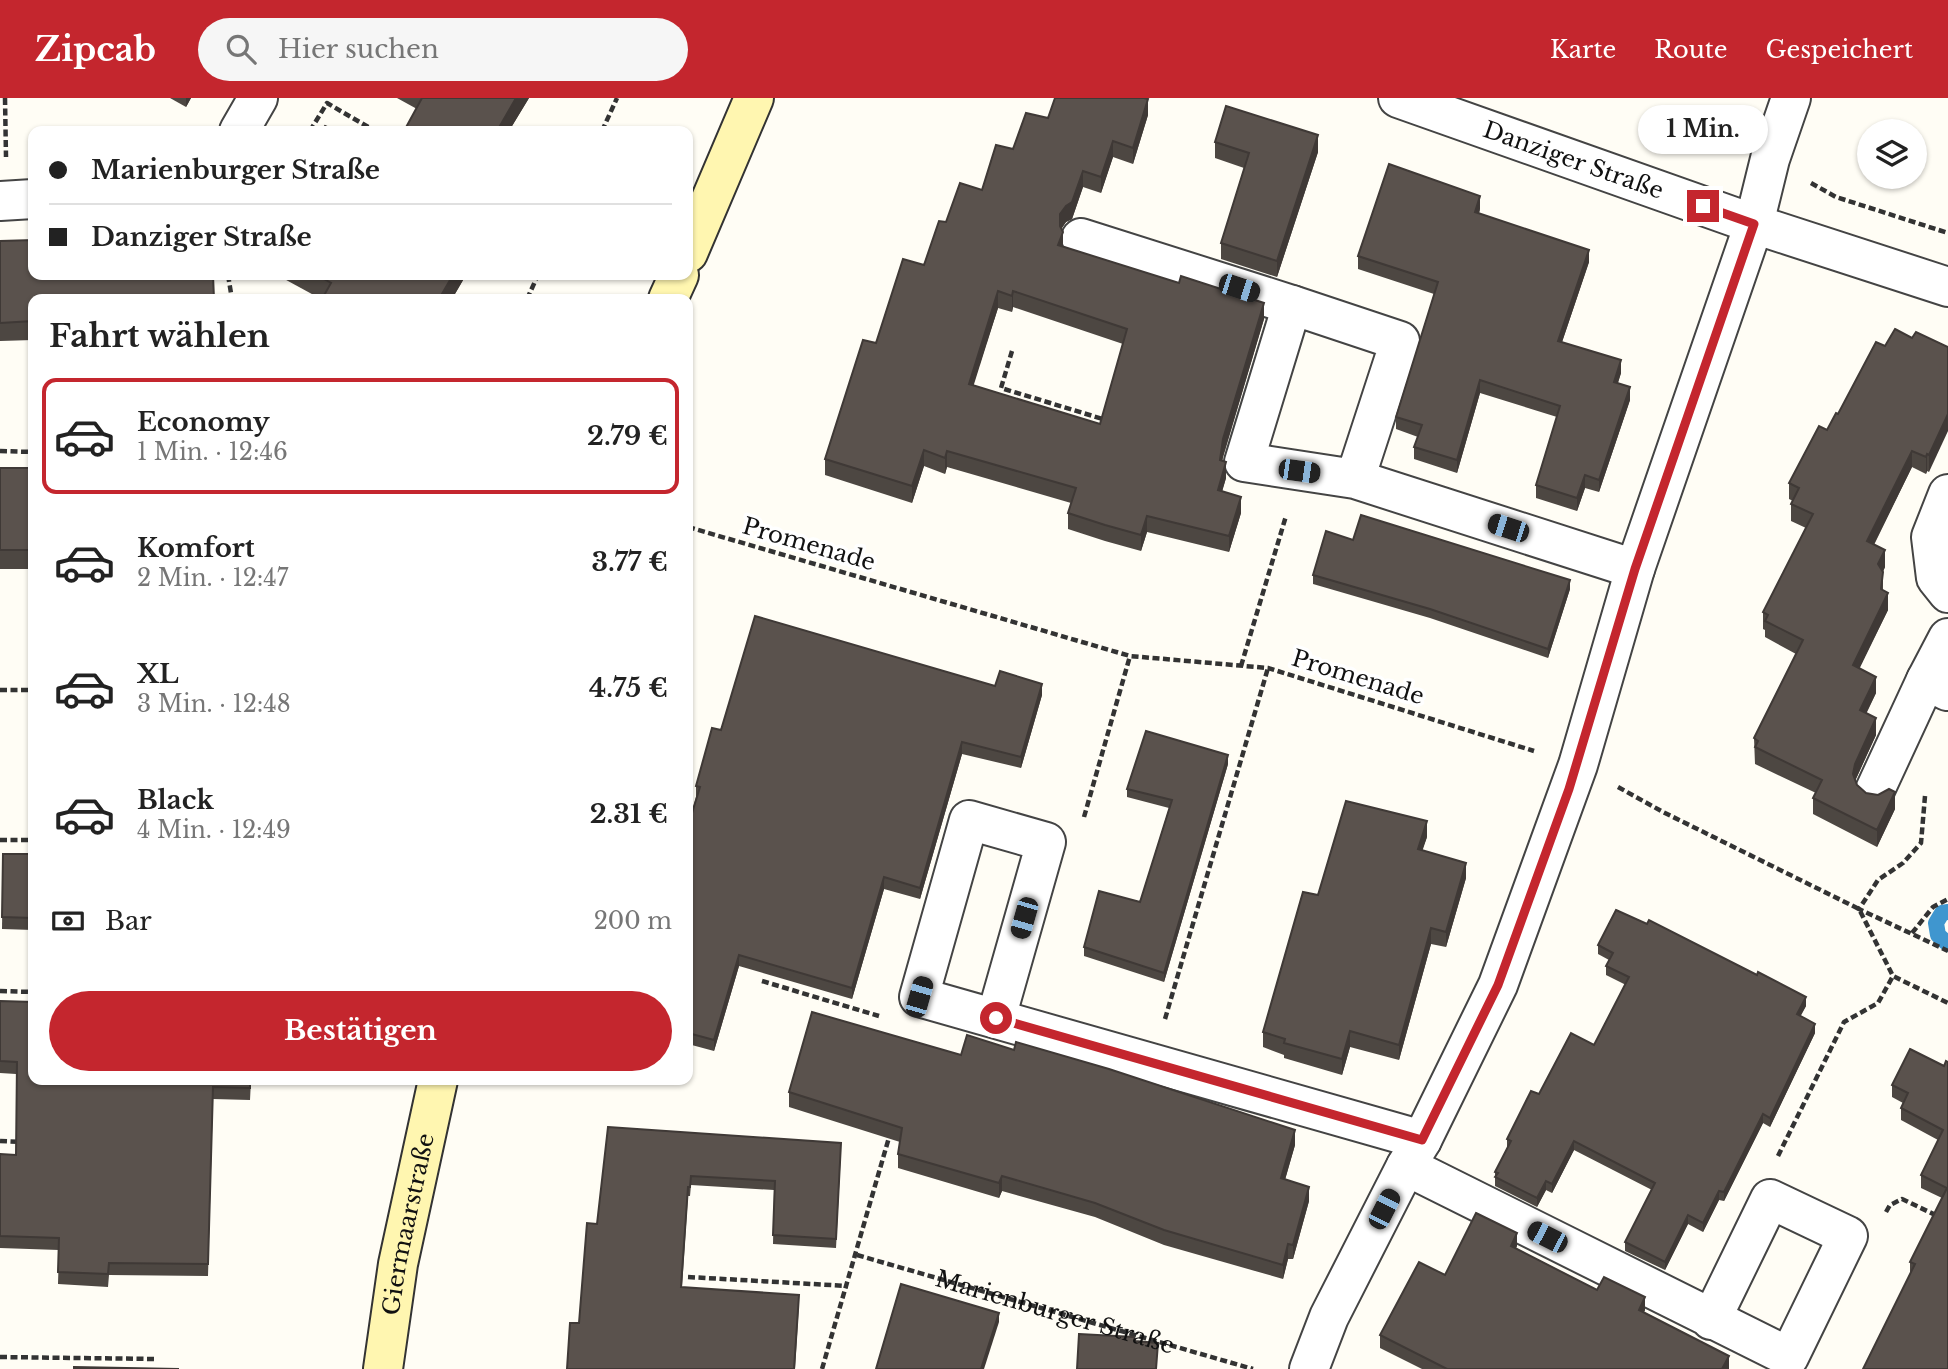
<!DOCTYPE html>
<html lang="de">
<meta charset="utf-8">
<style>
:root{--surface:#fff;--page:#f6f6f6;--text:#222;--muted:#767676;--line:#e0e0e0;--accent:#c4262e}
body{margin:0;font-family:"Libre Baskerville",serif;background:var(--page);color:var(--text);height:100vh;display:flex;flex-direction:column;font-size:26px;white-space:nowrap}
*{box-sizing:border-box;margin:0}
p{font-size:23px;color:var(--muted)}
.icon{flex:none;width:38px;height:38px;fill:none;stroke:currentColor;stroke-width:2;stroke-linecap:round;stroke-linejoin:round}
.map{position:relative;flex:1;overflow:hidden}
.drawer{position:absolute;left:28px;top:196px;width:665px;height:791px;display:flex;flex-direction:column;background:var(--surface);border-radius:14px;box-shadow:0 2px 5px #0004}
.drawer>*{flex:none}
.banner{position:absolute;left:28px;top:28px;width:665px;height:154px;border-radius:14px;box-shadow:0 2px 5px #0004;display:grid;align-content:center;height:154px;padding:0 21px;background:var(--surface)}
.fabs{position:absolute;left:1857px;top:21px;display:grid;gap:14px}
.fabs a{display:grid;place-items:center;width:70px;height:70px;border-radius:50%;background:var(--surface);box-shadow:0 2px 5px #0004;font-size:35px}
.end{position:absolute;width:32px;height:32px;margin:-16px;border:9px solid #c4262e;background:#fff;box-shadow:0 0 0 4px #fff}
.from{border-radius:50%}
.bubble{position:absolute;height:49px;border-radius:24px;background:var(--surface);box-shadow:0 2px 5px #0004;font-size:23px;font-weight:800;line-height:49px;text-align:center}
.car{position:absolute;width:21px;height:42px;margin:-21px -10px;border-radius:9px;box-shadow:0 0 5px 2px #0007;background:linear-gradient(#222 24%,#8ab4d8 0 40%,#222 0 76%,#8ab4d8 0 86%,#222 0)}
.banner b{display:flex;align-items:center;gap:24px;height:66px;font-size:26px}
.banner b+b{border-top:2px solid var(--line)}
.banner i{width:18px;height:18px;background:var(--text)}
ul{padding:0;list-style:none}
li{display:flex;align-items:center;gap:21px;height:116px;margin:0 14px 10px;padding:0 7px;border:4px solid transparent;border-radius:14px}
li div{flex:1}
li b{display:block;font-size:26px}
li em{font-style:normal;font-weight:800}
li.current{border-color:var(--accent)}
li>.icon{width:63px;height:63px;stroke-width:1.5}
h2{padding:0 21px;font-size:32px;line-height:84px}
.pay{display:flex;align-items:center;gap:18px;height:77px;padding:0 21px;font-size:26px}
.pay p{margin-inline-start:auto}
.button{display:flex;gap:14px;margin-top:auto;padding:14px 21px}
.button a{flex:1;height:80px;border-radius:42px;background:var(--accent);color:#fff;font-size:28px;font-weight:800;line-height:80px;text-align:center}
header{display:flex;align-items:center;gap:42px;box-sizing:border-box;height:98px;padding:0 35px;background:var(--accent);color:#fff}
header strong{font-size:33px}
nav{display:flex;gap:38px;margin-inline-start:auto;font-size:24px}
.search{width:490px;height:63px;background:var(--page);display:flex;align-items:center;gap:18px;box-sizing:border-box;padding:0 24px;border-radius:38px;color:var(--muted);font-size:26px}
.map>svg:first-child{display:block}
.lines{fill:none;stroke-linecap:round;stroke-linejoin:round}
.stream{stroke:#3f96cf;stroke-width:16}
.minor-casing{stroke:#444;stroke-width:42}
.tertiary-casing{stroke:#444;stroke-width:42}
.secondary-casing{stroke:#333;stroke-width:42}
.path{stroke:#333;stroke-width:4.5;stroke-dasharray:7 3.5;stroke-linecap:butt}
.minor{stroke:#fff;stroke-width:38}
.tertiary{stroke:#fff;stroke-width:38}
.secondary{stroke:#fff6b0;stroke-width:38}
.wall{fill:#4d4742;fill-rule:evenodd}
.shaded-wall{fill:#3f3936}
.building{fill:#5a524d;stroke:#3f3936;stroke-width:2;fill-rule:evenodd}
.route{stroke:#c4262e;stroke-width:9}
.labels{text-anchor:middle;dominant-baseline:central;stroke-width:7;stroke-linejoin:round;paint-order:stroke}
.street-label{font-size:23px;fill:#111;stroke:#fff}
</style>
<header>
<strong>Zipcab</strong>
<div class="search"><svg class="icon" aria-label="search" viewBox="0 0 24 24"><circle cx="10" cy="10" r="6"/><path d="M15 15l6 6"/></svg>Hier suchen</div>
<nav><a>Karte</a><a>Route</a><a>Gespeichert</a></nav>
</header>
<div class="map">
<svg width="1948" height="1271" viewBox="0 0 1948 1271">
<rect width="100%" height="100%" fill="#fffdf5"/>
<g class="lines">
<polyline class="stream" points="1948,814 1942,815 1936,825 1938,837 1948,846"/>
<g class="minor-casing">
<g id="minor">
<polyline points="239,33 258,0"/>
<polyline points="0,103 33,101"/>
<polyline points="1081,140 1292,207"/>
<polyline points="1355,381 1244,364 1292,207 1400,243 1355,381 1635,471"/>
<polyline points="1948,396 1931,439 1936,480 1948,495"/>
<polyline points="1947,593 1926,582 1948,540"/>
<polyline points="1875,692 1926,582"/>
<polyline points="996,920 1046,744 969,722 919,899 1422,1042"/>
<polyline points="1406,1068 1789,1259 1848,1138 1770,1101 1711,1222"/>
<polyline points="1309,1271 1329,1219 1406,1068 1422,1042 1498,887 1578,667 1635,471 1754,126 1770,61 1791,0"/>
</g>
</g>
<g class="tertiary-casing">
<g id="tertiary">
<path id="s2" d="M1398,0L1754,126L1948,189"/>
</g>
</g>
<g class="secondary-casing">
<g id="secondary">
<polyline points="688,155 754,0"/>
<polyline points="668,201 679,177"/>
<path id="s3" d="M383,1271L398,1166L438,982"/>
</g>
</g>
<g class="path">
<polyline points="5,0 6,59"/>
<polyline points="310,33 327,5 375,33"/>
<polyline points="602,33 617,0"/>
<polyline points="1811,85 1836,99 1948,135"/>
<polyline points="228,177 232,201"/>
<polyline points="527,201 538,177"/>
<polyline points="1012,253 1001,290 1106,322"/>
<polyline points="0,353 33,354"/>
<polyline points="688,429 1130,558 1268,570 1534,653"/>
<polyline points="1241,568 1286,418"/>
<polyline points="0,592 33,592"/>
<polyline points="1618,689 1663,714 1859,811 1893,878 1948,905"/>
<polyline points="1925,698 1921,745 1903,765 1878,782 1859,811 1948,853"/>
<polyline points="1084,719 1130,558"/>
<polyline points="0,742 33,742"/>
<polyline points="1912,835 1933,809 1948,801"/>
<polyline points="762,883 879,918"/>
<polyline points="0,893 33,894"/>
<polyline points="1165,921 1268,570"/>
<polyline points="0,1043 21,1044"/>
<polyline points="1778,1058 1844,924 1878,905 1893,878"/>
<polyline points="1886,1114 1890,1107 1902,1101 1948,1123"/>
<path id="s1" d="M857,1157L1253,1271"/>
<polyline points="688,1179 848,1188"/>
<polyline points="0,1259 156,1261"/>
<polyline points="822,1271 890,1036"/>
</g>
<use href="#minor" class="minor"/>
<use href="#tertiary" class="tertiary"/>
<use href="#secondary" class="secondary"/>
</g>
<g class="wall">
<polygon points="170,0 191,0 186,9"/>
<polygon points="397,0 529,0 509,33 404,33 417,11"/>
<path d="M1148,17L1133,66L1113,59L1101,95L1083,89L1072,121L1066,124L1061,131L1063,148L1264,221L1222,363L1226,380L1222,393L1241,415L1229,454L1147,434L1141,453L1105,443L1068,431V415L1071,405L947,369L945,376L924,368L912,405L825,377V361L876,245L924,167L946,124L982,92L1013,51L1048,20ZM1013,209L1123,246L1100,326L973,287L998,210L1012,214Z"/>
<polygon points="1215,44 1318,54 1277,179 1221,161 1221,145 1244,70 1215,60"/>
<polygon points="1480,111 1479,116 1589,164 1562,244 1621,275 1618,285 1630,302 1599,394 1585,390 1577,413 1536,400 1536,387 1557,319 1480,295 1457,375 1414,361 1414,349 1418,339 1396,331 1396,319 1434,196 1358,171 1358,158"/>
<polygon points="0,143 33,177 33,242 0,243"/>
<polygon points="277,177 466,177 452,201 321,201"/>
<polygon points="1912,240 1948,249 1929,374 1927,373 1926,376 1912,369 1874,447 1885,469 1883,474 1883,492 1888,512 1859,570 1876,595 1866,615 1876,637 1855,683 1857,687 1866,695 1895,711 1877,749 1813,716 1813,700 1816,695 1755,666 1754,640 1796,556 1765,539 1765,532 1763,531 1763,514 1806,430 1791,423 1791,406 1793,403 1789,401 1789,385 1827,332 1885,248"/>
<rect x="0" y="370" width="33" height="101"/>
<polygon points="1353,442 1570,491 1548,560 1430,520 1313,486 1313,477"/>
<polygon points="995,588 1042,597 1021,670 962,656 920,801 884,791 852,901 739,868 714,953 688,946 688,728 696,699 696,688 721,632"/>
<polygon points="1228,666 1164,884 1084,858 1084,849 1140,804 1169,710 1127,699 1127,691"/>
<polygon points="1427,739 1422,752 1466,780 1446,849 1431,846 1399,962 1350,949 1342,977 1284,960 1284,957 1263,949 1263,934 1318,797"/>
<polygon points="3,756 33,756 33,832 2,831"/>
<polygon points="1598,847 1806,908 1800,918 1815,935 1770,1029 1763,1025 1724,1103 1719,1102 1703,1134 1688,1126 1665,1172 1625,1153 1625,1144 1652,1092 1574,1052 1552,1095 1546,1092 1537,1109 1495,1088 1495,1074 1507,1050 1507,1041 1539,996 1594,947 1626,887 1606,877 1606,868 1609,862 1598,856"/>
<polygon points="0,903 251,982 250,1002 213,1001 208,1178 109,1177 108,1189 58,1186 59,1152 0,1150 0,1056 16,1057 16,976 0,975"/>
<polygon points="961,957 1295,1047 1285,1082 1309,1103 1293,1161 1288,1161 1283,1181 1164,1147 1095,1119 1002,1093 999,1100 898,1070 898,1056 900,1044 789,1009 789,994"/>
<polygon points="1948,964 1948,1271 1910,1174 1910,1164 1942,1100 1921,1090 1921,1077 1938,1042 1901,1022 1901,1010 1903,1005 1892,999 1892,987 1944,968"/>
<polygon points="608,1029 841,1054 836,1150 773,1146 774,1092 691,1087 690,1098 688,1098 682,1189 799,1206 795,1271 567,1271 579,1225 597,1126"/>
<polygon points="1517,1148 1516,1150 1597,1192 1645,1212 1644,1214 1729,1258 1729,1271 1422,1271 1380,1250 1380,1237 1445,1177"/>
</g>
<g class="shaded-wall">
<polygon points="186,0 191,0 186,9"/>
<polygon points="516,0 529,0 509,33 497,33"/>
<polygon points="1148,1 1148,17 1133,66 1133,50"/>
<polygon points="1318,37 1318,54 1277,179 1277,163"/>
<polygon points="1113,43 1113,59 1101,95 1101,79"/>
<polygon points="1083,73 1083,89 1072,121 1066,124 1060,133 1063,134 1063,151 1058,147 1060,116"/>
<polygon points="1480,98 1480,111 1475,127 1475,114"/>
<polygon points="1589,152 1589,164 1558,256 1558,243"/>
<polygon points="453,177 466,177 452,201 439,201"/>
<polygon points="998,193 998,210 969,302 969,286"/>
<polygon points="1013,193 1013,209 1012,214 1012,198"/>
<polygon points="1264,205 1264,221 1223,358 1220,378 1220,362 1223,341"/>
<polygon points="1621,262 1621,275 1614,296 1614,284"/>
<polygon points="1480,282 1480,295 1457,375 1457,362"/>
<polygon points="1630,289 1630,302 1599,394 1599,382"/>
<polygon points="1948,316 1948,333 1929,374 1929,357"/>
<polygon points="924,352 924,368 912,405 912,388"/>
<polygon points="947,353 947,369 945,376 945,360"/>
<polygon points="1912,353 1912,369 1867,460 1867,443"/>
<polygon points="1927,356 1927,373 1926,376 1926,359"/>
<polygon points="1226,364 1226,380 1218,408 1218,392"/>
<polygon points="1585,377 1585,390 1577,413 1577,400"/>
<polygon points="1241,399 1241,415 1229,454 1229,438"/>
<polygon points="1147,418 1147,434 1141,453 1141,437"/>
<polygon points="1885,452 1885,469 1878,483 1878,466"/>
<polygon points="1570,482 1570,491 1548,560 1548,551"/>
<polygon points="1888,495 1888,512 1853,584 1853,567"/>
<polygon points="1876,579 1876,595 1860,629 1860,612"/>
<polygon points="1042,586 1042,597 1021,670 1021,659"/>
<polygon points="1876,620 1876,637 1855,683 1853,676 1855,666"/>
<polygon points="962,644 962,656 920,801 920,790"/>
<polygon points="1228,657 1228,666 1164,884 1164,875"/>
<polygon points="1895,694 1895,711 1877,749 1877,732"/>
<polygon points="1427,723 1427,739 1418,766 1418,751"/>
<polygon points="1466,765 1466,780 1446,849 1446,834"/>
<polygon points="884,779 884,791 852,901 852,890"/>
<polygon points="1431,830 1431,846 1399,962 1399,947"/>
<polygon points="739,857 739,868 714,953 714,942"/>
<polygon points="1806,899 1806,908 1797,925 1797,916"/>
<polygon points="1815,926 1815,935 1770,1029 1770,1020"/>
<polygon points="1350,933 1350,949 1342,977 1342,961"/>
<polygon points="1763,1016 1763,1025 1724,1103 1724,1094"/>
<polygon points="1295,1032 1295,1047 1281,1095 1281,1080"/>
<polygon points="1574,1043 1574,1052 1552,1095 1552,1086"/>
<polygon points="1002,1078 1002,1093 999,1100 999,1085"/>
<polygon points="1546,1083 1546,1092 1537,1109 1537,1100"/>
<polygon points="1309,1089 1309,1103 1293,1161 1293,1147"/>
<polygon points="1719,1093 1719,1102 1703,1134 1703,1125"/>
<polygon points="1688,1117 1688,1126 1665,1172 1665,1164"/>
<polygon points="1517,1135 1517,1148 1511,1160 1511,1148"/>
<polygon points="1288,1146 1288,1161 1283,1181 1283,1167"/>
<polygon points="1645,1199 1645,1212 1639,1224 1639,1212"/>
<polygon points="999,1215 999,1224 984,1271 981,1271"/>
<polygon points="1729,1258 1729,1271 1722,1271"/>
</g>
<g class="building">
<polygon points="422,0 516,0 497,33 404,33"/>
<path d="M1055,0H1144L1148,1L1133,50L1113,43L1101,79L1083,73L1072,104L1066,108L1060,116V128L1063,134L1058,147L1179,185L1181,178L1264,205L1223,341L1220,362L1226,364L1218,392L1241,399L1229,438L1147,418L1141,437L1105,427L1068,415L1076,390L947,353L945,360L924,352L912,388L825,361L863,242L876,245L903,161L924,167L939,123L946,124L960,85L982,92L996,47L1013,51L1026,15L1048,20ZM998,193L1012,198L1013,193L1127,231L1100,326L969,286Z"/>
<polygon points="1226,8 1318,37 1277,163 1221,145 1249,55 1215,44"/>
<polygon points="325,28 335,33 322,33"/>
<polygon points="1389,66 1480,98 1475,114 1589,152 1558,243 1621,262 1614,284 1630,289 1599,382 1585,377 1577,400 1536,387 1560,308 1480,282 1457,362 1414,349 1422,327 1396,319 1438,184 1358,158"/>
<polygon points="33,142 33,177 213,177 214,201 33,201 33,223 0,225 0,143"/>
<polygon points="317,177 453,177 439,201 322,201 331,185"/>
<polygon points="1895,231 1912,240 1916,234 1948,249 1948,316 1929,357 1927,356 1926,359 1912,353 1867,443 1885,452 1878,466 1883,474 1881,491 1888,495 1853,567 1876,579 1860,612 1876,620 1855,666 1853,676 1857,687 1866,695 1878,697 1889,691 1895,694 1877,732 1813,700 1822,682 1755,649 1758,643 1754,640 1803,542 1765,523 1768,517 1763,514 1813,416 1791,406 1799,390 1789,385 1819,328 1827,332 1836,315 1838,316 1876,244 1885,248"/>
<rect x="0" y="370" width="33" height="82"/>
<polygon points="1361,417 1570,482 1548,551 1430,511 1313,477 1326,433 1353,442"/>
<polygon points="755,518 995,588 1000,573 1042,586 1021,659 962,644 920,790 884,779 852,890 739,857 714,942 688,935 688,728 700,689 696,688 712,630 721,632"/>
<polygon points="1146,633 1228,657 1164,875 1084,849 1099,793 1140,804 1172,702 1127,691"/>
<polygon points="1346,703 1427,723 1418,751 1466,765 1446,834 1431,830 1399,947 1350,933 1342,961 1284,945 1285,941 1263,934 1303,794 1318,797"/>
<polygon points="3,756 33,756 33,820 2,819"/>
<polygon points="1616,812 1647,826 1649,822 1757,877 1758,874 1806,899 1797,916 1815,926 1770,1020 1763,1016 1724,1094 1719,1093 1703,1125 1688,1117 1665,1164 1625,1144 1655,1085 1574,1043 1552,1086 1546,1083 1537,1100 1495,1079 1498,1075 1495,1074 1511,1043 1507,1041 1531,993 1539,996 1571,935 1594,947 1629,879 1606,868 1613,855 1598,847"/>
<polygon points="0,903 33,904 33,982 250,982 250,990 213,989 208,1166 109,1165 108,1176 58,1174 59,1140 0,1138 0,1056 16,1057 17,964 0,963"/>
<polygon points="812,914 961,957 967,937 1014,952 1016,944 1109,971 1295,1032 1281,1080 1309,1089 1293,1147 1288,1146 1283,1167 1164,1132 1095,1105 1002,1078 999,1085 898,1056 902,1030 789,994"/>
<polygon points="1910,951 1944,968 1946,963 1948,964 1948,1271 1863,1271 1915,1166 1910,1164 1947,1090 1921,1077 1943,1032 1901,1010 1908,995 1892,987"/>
<polygon points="608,1029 841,1045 836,1141 773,1137 775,1083 691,1078 690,1089 688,1089 681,1189 799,1197 794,1271 567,1271 570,1225 579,1225 587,1125 597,1126"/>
<polygon points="1476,1115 1517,1135 1511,1148 1597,1192 1604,1179 1645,1199 1639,1212 1729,1258 1722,1271 1447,1271 1380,1237 1419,1164 1445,1177"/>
<polygon points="901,1186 999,1215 981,1271 876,1271"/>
<polygon points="1079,1236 1134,1239 1135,1243 1158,1245 1156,1271 1077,1271"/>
<polygon points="74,1269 179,1271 74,1271"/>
</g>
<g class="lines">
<polyline class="route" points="996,920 1422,1042 1498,887 1569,691 1635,471 1754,126 1703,108"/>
</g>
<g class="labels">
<g class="street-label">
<text stroke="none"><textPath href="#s2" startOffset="186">Danziger Straße</textPath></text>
<text transform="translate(809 446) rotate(16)">Promenade</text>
<text transform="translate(1358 579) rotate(17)">Promenade</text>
<text stroke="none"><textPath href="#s3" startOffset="147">Giermaarstraße</textPath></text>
<text stroke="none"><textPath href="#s1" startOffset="206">Marienburger Straße</textPath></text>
</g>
</g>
</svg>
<div class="fabs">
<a><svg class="icon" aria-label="layers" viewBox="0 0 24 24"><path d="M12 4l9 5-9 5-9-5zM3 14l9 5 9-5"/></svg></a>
</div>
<i class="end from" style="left:996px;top:920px"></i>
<i class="end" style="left:1703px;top:108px"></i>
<div class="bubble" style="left:1638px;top:7px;width:130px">1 Min.</div>
<i class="car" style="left:1239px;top:190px;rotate:108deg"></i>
<i class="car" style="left:1299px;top:373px;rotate:98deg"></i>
<i class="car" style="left:1508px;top:430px;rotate:288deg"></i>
<i class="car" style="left:1024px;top:820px;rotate:196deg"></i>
<i class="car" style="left:919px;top:899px;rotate:16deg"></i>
<i class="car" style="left:1384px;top:1111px;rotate:27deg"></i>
<i class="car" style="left:1547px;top:1139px;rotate:297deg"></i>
<div class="banner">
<b><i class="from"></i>Marienburger Straße</b>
<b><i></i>Danziger Straße</b>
</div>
<section class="drawer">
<h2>Fahrt wählen</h2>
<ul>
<li class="current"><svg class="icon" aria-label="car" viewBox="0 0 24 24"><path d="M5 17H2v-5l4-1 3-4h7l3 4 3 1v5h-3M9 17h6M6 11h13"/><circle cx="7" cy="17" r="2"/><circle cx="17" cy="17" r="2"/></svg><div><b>Economy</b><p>1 Min. · 12:46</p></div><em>2.79 €</em></li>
<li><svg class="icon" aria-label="car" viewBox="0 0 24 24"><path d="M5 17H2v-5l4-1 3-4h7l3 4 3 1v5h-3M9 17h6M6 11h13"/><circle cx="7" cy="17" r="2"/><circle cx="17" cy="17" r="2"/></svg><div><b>Komfort</b><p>2 Min. · 12:47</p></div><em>3.77 €</em></li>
<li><svg class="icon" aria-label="car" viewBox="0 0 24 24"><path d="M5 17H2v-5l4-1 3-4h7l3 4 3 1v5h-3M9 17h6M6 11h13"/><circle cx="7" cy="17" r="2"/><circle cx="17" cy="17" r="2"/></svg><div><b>XL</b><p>3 Min. · 12:48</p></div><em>4.75 €</em></li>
<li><svg class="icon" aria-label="car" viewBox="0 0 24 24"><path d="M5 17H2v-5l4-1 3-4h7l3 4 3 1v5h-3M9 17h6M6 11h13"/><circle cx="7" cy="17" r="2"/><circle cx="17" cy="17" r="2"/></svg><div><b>Black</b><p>4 Min. · 12:49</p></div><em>2.31 €</em></li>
</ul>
<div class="pay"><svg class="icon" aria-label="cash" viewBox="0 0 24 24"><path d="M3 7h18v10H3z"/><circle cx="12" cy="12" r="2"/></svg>Bar<p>200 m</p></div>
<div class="button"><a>Bestätigen</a></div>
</section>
</div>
